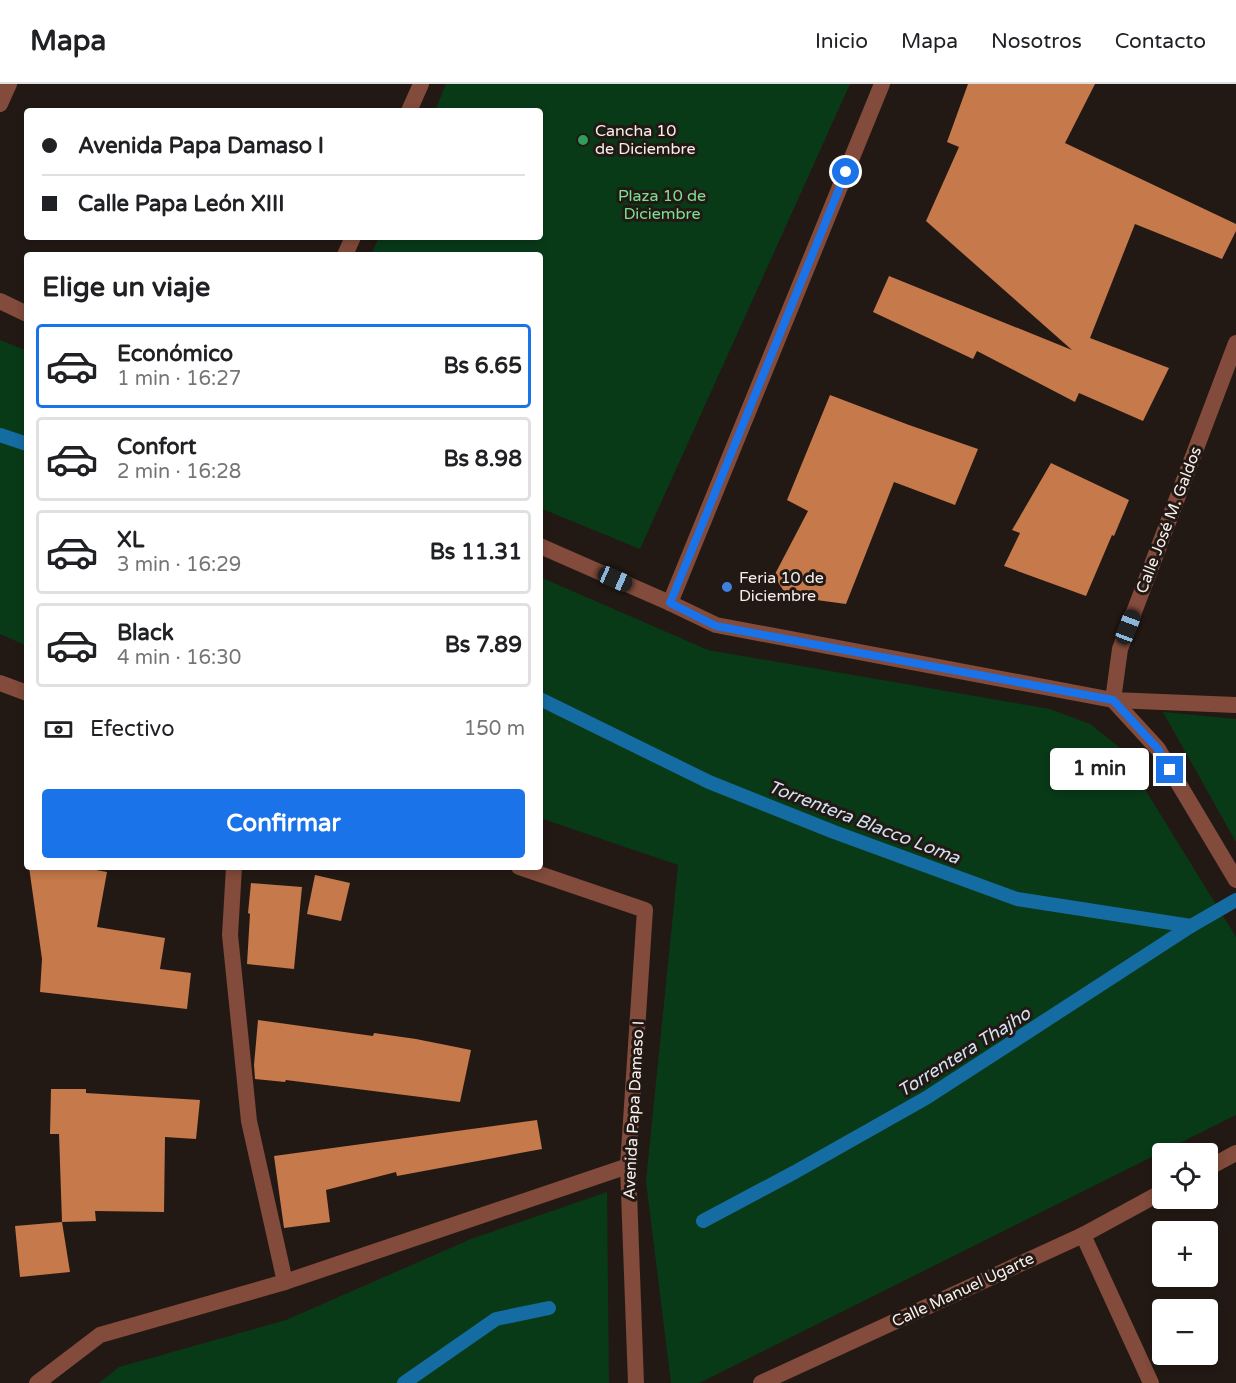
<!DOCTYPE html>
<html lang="es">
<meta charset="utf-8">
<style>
:root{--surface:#fff;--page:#f6f6f6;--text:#202124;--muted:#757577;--line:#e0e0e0;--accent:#1a73e8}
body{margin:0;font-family:"Varela Round",sans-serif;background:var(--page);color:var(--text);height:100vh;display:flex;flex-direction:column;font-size:22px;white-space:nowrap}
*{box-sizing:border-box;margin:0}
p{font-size:20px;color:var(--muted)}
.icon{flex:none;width:33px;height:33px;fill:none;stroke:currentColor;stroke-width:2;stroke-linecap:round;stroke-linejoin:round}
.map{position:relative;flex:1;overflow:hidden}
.details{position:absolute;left:24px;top:168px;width:519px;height:618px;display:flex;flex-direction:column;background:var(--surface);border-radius:6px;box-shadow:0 3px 9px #0003}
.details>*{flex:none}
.guide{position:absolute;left:24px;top:24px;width:519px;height:132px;border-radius:6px;box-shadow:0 3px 9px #0003;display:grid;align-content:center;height:132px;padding:0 18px;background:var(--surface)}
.fabs{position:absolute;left:1152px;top:1059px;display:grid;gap:12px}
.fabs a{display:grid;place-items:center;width:66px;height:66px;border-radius:6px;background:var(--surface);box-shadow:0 3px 9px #0003;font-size:30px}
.end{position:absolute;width:27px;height:27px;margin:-14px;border:8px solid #1a73e8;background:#fff;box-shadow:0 0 0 3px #fff}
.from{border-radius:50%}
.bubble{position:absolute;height:42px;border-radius:6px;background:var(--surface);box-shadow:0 3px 9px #0003;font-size:20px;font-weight:700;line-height:42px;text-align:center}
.car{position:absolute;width:18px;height:36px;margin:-18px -9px;border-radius:8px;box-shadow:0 0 4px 2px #0007;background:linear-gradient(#222 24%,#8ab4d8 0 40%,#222 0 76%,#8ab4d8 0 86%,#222 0)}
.guide b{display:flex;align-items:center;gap:21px;height:57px;font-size:22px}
.guide b+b{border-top:2px solid var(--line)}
.guide i{width:15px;height:15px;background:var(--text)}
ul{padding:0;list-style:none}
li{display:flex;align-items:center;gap:18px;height:84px;margin:0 12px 9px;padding:0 6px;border:3px solid var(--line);border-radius:6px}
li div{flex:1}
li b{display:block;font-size:22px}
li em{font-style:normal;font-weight:700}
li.selected{border-color:var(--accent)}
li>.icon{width:54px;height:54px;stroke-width:1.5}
h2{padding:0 18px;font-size:27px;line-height:72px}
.pay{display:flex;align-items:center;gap:15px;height:66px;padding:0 18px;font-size:22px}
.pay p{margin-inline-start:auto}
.action{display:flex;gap:12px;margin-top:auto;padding:12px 18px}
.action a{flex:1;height:69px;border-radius:6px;background:var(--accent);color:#fff;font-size:24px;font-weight:700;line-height:69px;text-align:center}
header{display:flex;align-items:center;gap:36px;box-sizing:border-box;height:84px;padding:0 30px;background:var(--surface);border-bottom:2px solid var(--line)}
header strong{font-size:28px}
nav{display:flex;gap:33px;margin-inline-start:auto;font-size:21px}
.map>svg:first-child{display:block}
.green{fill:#083a18}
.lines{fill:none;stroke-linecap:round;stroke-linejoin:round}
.stream{stroke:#156ca2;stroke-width:14}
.building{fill:#c6794a}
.minor{stroke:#824b3b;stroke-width:16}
.tertiary{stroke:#824b3b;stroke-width:16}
.route{stroke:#1a73e8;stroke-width:8}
.leisure-dot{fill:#2e9e5b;stroke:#231914;stroke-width:2}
.shop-dot{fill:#3f7fe0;stroke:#231914;stroke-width:2}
.labels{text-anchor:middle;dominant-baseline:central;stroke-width:6;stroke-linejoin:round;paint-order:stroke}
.poi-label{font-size:16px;fill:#f6efec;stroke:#231914;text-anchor:start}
.park-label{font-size:16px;fill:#7be092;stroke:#231914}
.street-label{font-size:16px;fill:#f6efec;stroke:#231914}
.water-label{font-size:18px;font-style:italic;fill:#d1e3f3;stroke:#231914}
</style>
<header>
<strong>Mapa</strong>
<nav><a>Inicio</a><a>Mapa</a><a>Nosotros</a><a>Contacto</a></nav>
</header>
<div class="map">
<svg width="1236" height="1299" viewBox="0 0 1236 1299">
<rect width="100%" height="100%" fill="#231914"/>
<g class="green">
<polygon points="446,0 850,0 640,465 540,424 540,171 371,171 379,153 540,153 540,27 435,27"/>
<polygon points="0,256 27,267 27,562 0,550"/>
<polygon points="540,493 708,566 1050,625 1090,640 1119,663 1236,853 1236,1031 699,1299 671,1299 646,1097 678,781 540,734"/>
<polygon points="1163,628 1236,635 1236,758"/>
<polygon points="607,1108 609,1299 99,1299 119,1283 286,1236 471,1155"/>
</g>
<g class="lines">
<g class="stream">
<polyline points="0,351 27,360"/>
<polyline points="540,615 709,698 834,748 1017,815 1191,842"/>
<polyline points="703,1137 795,1088 926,1014 1191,842 1236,816"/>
<polyline points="404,1299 496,1235 549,1224"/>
</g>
</g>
<g class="building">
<polygon points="968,0 1095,0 1065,59 1236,140 1236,147 1222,175 1135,140 1090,254 1169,284 1143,337 1079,309 1075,318 977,267 973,275 873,228 889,192 1072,266 926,137 959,63 947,58"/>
<polygon points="830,311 909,341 978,365 955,421 894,398 846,520 787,512 774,492 808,427 787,416"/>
<polygon points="1051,379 1129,416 1114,452 1112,451 1086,512 1004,482 1020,449 1012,446"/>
<polygon points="29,783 80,783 107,788 97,843 165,854 160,885 191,889 187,925 40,908 42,875"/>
<polygon points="315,791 350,799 341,837 307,830"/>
<polygon points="251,799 302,803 294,885 247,880 250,830 248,829"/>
<polygon points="258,936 373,952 374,949 416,955 471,966 460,1018 286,996 285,998 255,995 254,981"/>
<polygon points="51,1005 86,1005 86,1009 200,1016 196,1055 165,1053 164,1128 95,1127 96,1137 62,1138 59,1050 50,1050"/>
<polygon points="537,1036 542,1065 397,1092 396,1088 326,1106 330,1138 284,1144 274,1072"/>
<polygon points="62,1138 70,1188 20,1193 15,1142"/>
</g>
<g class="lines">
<g class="minor">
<polyline points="0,20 9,0"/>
<polyline points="409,27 421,0"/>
<polyline points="345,171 353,153"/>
<polyline points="1236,259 1120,565 1113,616 1236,621"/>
<polyline points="670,519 882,0"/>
<polyline points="0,599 27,609"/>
<polyline points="234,783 230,851 249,1037 285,1198"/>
<polyline points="519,783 645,826 628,1082 636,1299"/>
<polyline points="1208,1084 1236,1069"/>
<polyline points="1083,1151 1151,1299"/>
<polyline points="37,1299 100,1251 285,1198 628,1082"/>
<polyline points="761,1299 1083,1151 1162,1108"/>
</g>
<g class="tertiary">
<polyline points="0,217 27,230"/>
<polyline points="540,462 670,519 716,541 1113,616 1158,665 1236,796"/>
</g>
</g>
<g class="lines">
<polyline class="route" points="846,88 670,519 716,542 1113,616 1158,665 1170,686"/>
</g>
<circle class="leisure-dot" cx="583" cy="56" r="6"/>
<circle class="shop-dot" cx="727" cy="503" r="6"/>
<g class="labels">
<g class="poi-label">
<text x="595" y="47">Cancha 10<tspan x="595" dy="18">de Diciembre</tspan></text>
<text x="739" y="494">Feria 10 de<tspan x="739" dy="18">Diciembre</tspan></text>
</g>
<g class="park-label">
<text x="662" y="112">Plaza 10 de<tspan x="662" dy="18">Diciembre</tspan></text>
</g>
<g class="street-label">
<text transform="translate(1169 436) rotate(-69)">Calle José M. Galdos</text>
<text transform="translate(634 1026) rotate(-87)">Avenida Papa Damaso I</text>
<text transform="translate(963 1206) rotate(-25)">Calle Manuel Ugarte</text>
</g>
<g class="water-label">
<text transform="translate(864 738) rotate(21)">Torrentera Blacco Loma</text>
<text transform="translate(964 968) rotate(-32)">Torrentera Thajho</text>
</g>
</g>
</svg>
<div class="fabs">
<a><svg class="icon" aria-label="locate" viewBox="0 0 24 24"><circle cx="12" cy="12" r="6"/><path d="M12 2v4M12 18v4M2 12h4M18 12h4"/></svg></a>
<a>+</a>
<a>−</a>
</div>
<i class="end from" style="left:846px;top:88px"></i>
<i class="end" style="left:1170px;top:686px"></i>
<div class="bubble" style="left:1050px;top:664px;width:99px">1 min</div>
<i class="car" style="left:615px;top:495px;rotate:114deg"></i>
<i class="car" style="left:1128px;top:543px;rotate:21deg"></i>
<div class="guide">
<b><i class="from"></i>Avenida Papa Damaso I</b>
<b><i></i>Calle Papa León XIII</b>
</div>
<section class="details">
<h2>Elige un viaje</h2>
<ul>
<li class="selected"><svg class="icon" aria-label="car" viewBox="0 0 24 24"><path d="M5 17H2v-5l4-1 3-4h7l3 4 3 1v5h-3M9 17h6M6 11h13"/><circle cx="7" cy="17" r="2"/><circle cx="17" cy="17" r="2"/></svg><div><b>Económico</b><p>1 min · 16:27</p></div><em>Bs 6.65</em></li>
<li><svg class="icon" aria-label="car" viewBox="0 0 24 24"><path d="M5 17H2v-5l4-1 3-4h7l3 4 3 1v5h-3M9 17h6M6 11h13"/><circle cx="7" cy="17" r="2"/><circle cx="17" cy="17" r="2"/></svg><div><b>Confort</b><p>2 min · 16:28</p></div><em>Bs 8.98</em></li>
<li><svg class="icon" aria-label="car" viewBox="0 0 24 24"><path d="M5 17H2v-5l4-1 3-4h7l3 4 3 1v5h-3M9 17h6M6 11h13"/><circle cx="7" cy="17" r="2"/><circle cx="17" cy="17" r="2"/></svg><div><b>XL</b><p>3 min · 16:29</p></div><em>Bs 11.31</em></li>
<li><svg class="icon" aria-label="car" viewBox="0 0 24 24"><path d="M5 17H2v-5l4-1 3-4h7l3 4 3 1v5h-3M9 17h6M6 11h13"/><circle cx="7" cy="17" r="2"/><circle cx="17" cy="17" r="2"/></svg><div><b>Black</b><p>4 min · 16:30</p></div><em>Bs 7.89</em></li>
</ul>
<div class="pay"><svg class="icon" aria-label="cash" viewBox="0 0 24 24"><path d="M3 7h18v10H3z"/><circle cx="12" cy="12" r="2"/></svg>Efectivo<p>150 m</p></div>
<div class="action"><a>Confirmar</a></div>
</section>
</div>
